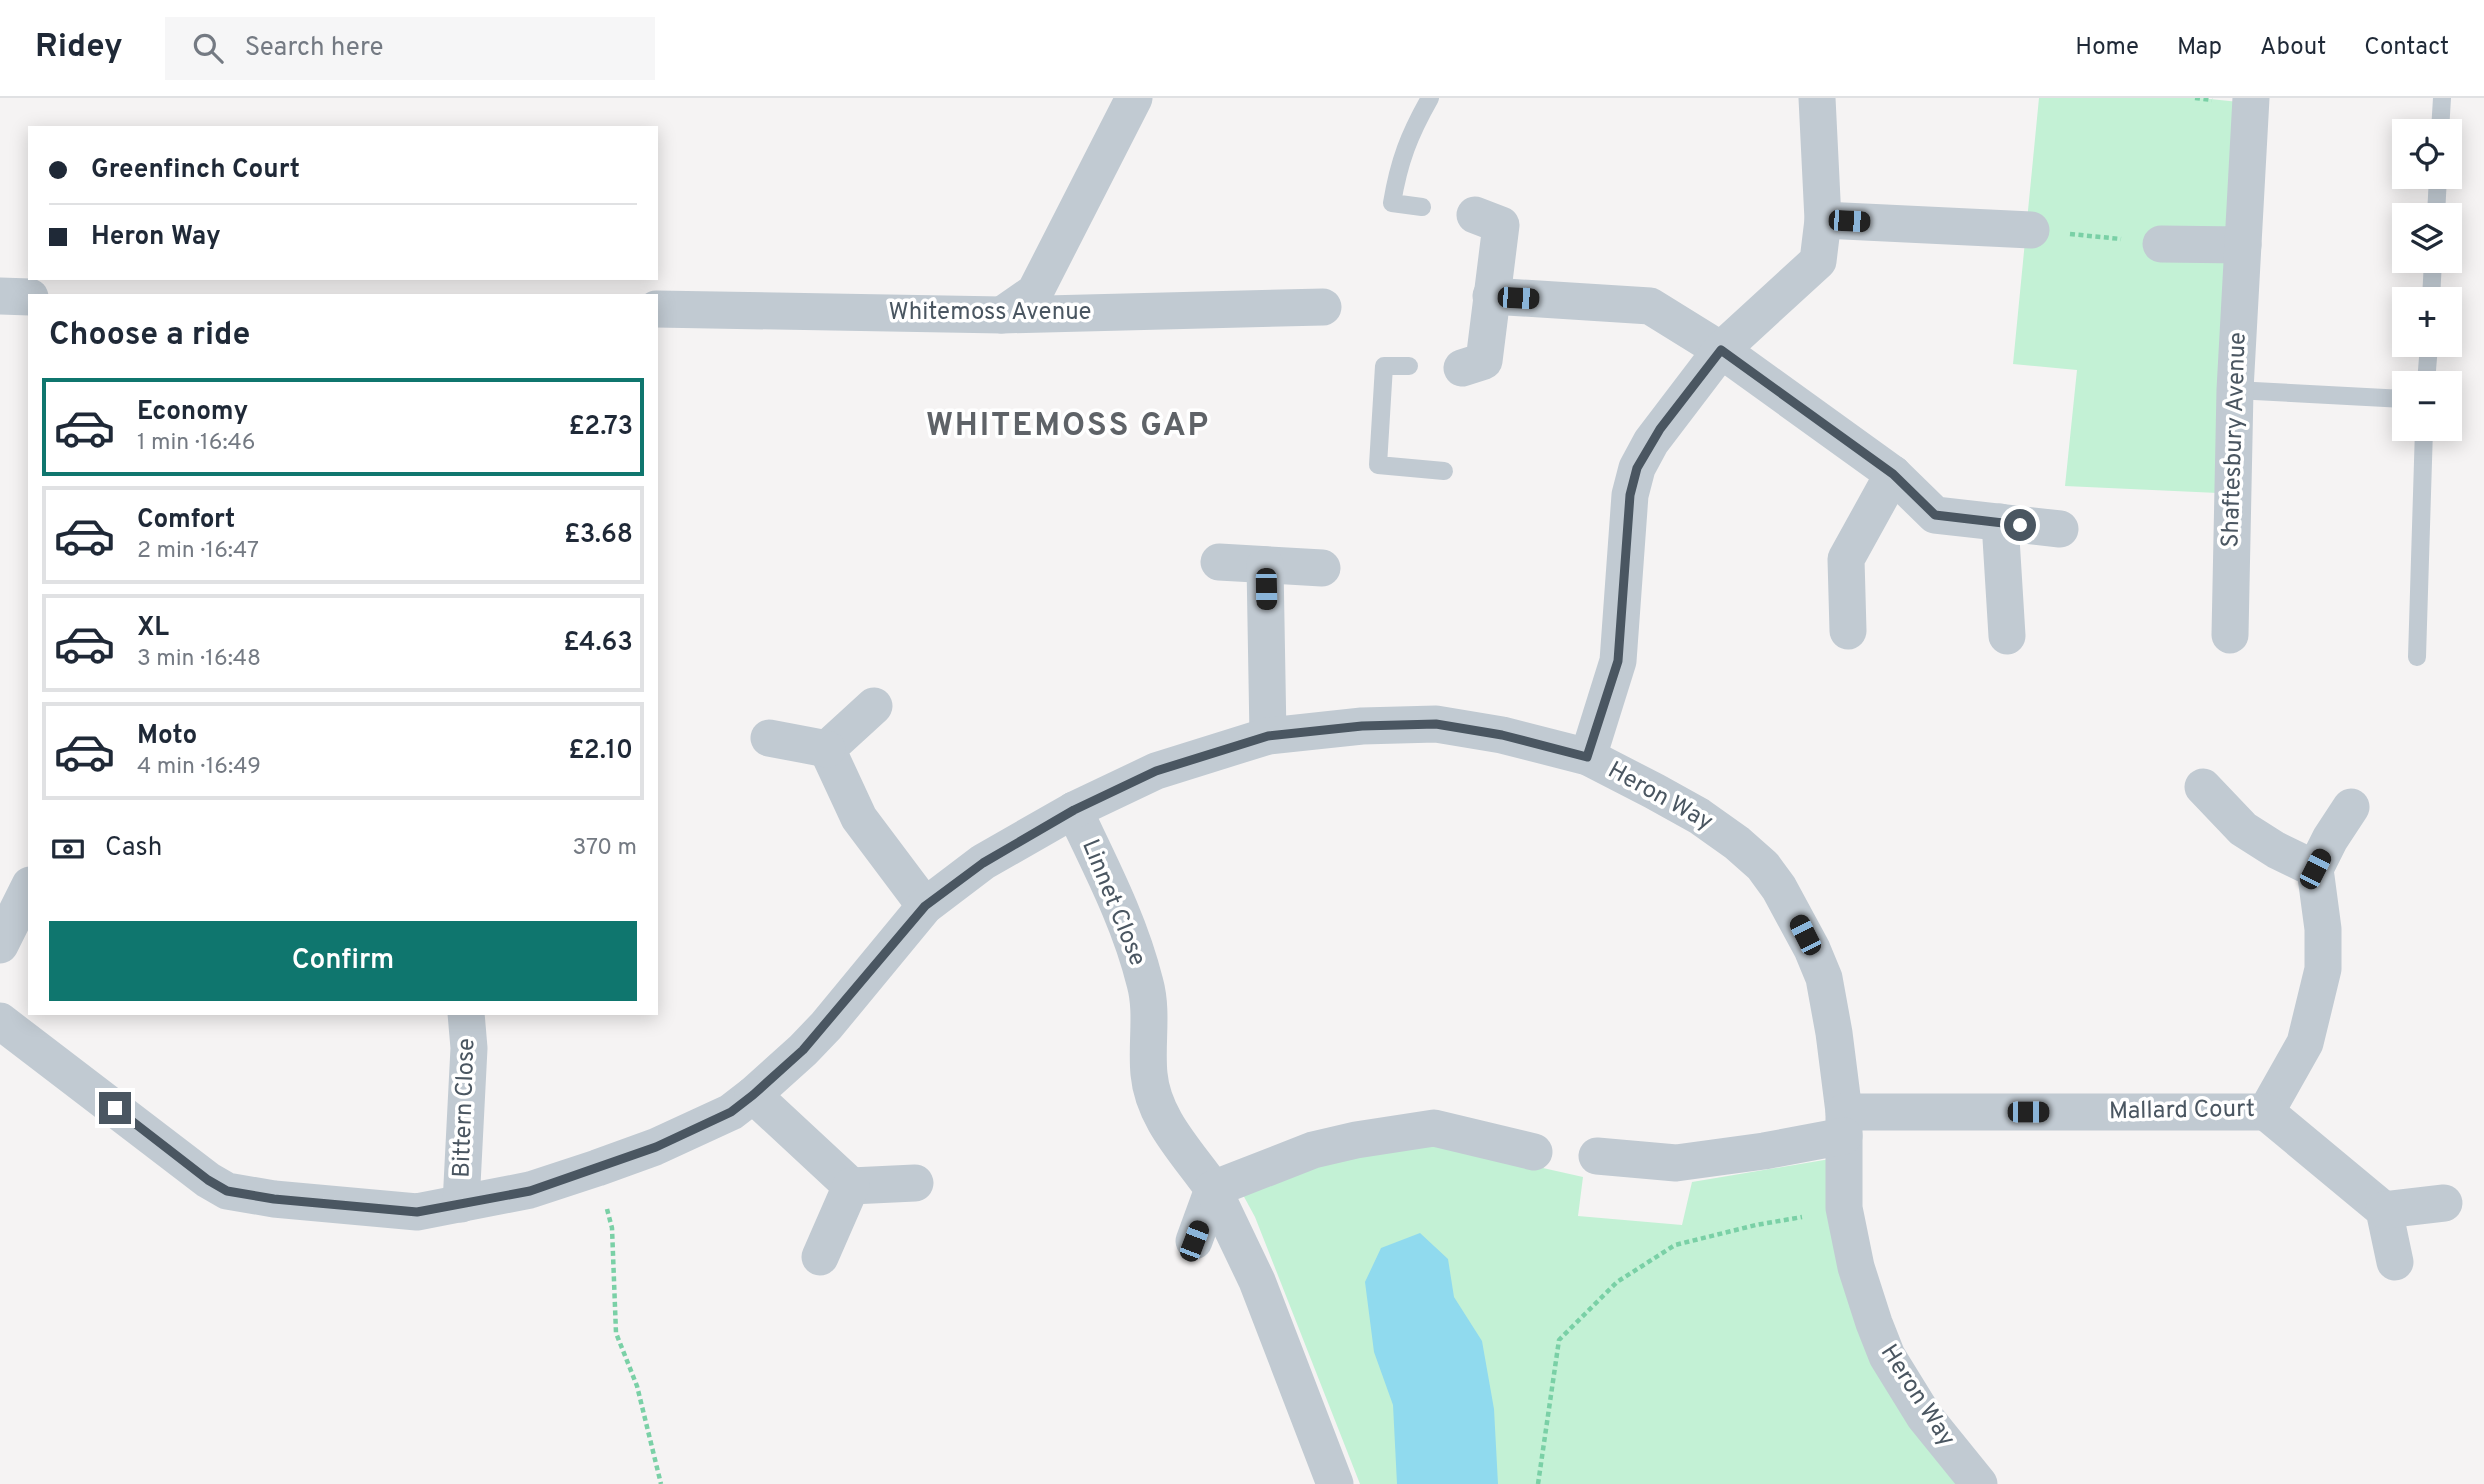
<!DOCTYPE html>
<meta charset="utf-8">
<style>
:root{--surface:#fff;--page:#f6f6f7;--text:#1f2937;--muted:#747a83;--line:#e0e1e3;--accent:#0f766e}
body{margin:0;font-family:Overpass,sans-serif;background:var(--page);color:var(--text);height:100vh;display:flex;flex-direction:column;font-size:26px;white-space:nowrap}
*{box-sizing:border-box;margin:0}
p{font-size:23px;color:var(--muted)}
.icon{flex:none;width:38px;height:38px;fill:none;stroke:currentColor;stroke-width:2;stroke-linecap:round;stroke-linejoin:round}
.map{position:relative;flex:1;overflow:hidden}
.drawer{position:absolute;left:28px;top:196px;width:630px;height:721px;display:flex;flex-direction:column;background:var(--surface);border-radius:0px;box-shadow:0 4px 18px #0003}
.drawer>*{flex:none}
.guide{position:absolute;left:28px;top:28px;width:630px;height:154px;border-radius:0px;box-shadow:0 4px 18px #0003;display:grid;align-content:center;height:154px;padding:0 21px;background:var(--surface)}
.buttons{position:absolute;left:2392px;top:21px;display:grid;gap:14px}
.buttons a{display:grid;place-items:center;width:70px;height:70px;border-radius:0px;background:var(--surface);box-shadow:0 4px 18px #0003;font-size:35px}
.end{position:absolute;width:32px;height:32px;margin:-16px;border:9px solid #4a5661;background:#fff;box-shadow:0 0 0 4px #fff}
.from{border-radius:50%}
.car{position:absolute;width:21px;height:42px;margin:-21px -10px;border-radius:9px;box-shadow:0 0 5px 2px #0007;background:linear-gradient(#222 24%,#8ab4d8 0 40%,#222 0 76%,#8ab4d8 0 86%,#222 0)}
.guide b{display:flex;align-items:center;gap:24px;height:66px;font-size:26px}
.guide b+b{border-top:2px solid var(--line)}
.guide i{width:18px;height:18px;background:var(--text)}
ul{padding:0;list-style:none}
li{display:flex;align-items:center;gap:21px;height:98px;margin:0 14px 10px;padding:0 7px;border:4px solid var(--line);border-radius:0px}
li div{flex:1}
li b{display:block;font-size:26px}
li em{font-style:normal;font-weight:600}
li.on{border-color:var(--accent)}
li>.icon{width:63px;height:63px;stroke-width:1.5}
h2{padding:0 21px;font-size:32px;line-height:84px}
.pay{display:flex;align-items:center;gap:18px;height:77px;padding:0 21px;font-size:26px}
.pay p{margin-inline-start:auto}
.button{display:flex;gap:14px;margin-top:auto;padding:14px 21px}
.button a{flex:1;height:80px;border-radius:0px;background:var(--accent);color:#fff;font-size:28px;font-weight:600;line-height:80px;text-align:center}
header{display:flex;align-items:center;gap:42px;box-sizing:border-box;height:98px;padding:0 35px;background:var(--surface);border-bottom:2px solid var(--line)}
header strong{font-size:33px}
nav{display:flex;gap:38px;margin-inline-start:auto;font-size:24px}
.search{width:490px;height:63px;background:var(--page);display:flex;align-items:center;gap:18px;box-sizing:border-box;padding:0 24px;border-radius:0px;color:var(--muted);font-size:26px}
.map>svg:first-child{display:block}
.green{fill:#c3f1d5}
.water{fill:#90daee}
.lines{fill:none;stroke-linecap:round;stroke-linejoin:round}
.path{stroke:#7ad0a6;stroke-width:4.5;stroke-dasharray:5 3.5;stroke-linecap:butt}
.lane{stroke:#c1cad2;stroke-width:18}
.street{stroke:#c1cad2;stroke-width:37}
.route{stroke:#4a5661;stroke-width:9}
.labels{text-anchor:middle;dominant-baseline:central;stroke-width:7;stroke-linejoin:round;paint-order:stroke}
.street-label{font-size:24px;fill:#4a5661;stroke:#fff}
.district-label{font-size:32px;font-weight:bold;letter-spacing:2px;fill:#5f6368;stroke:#fff}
</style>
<header>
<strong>Ridey</strong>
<div class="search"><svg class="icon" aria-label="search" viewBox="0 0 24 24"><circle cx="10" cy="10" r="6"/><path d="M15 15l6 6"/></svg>Search here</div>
<nav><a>Home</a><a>Map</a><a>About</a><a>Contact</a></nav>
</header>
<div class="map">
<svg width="2484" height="1386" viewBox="0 0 2484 1386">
<rect width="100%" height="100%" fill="#f5f3f3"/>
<g class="green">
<polygon points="2039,0 2200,0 2239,4 2218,395 2065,388 2077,272 2013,266"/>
<polygon points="1424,1043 1583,1079 1578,1118 1682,1127 1692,1084 1836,1060 1836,1113 1967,1386 1360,1386 1255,1119 1242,1095 1321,1060"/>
</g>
<polygon class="water" points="1420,1135 1448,1161 1454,1199 1482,1243 1494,1311 1498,1386 1397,1386 1393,1307 1374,1254 1365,1184 1381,1150"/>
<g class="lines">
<g class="path">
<polyline points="2195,0 2212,2"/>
<polyline points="2070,136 2121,141"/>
<polyline points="607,1111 612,1130 616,1235 637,1288 661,1386"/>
<polyline points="1538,1386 1559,1242 1617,1184 1675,1147 1756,1127 1802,1119"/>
</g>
<g class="lane">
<polyline points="2440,33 2442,0"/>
<path d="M1422,109L1392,105C1399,63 1409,37 1430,0"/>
<polyline points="2436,117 2438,79"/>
<polyline points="2431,201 2433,163"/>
<polyline points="1409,268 1384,268 1378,367 1444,373"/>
<polyline points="2426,285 2429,247"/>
<polyline points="2235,292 2404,301"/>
<polyline points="2417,559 2424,331"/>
</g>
<g class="street">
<polyline points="1823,122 2031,132"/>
<polyline points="2161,146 2243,147"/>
<polyline points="0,198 30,199"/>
<polyline points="1491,198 1650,208 1721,252 1893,376 1935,417 2060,431"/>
<polyline points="656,211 1002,217 1323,209"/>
<polyline points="1002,217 1035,194 1134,0"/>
<polyline points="1462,270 1484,263 1501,127 1475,117"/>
<polyline points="2000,424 2007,538"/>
<polyline points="1219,464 1322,470"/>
<polyline points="1265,467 1268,638"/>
<polyline points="1848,533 1846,461 1893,376"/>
<polyline points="2230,537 2235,292 2251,0"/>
<polyline points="874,608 827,651 859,720 925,808"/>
<polyline points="769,640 827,651"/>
<polyline points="1588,659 1618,563 1630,397 1637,370 1651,344 1721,252 1818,163 1823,122 1817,0"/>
<polyline points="2203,689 2243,731 2276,752 2315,771"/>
<path d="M1074,712C1101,769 1130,824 1145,885C1153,914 1146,946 1149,976C1153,1021 1188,1055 1213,1091L1194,1143"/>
<polyline points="0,847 30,787"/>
<polyline points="0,923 208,1082 227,1093 274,1101 417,1114 530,1092 597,1070 655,1049 731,1014 753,997 803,952 826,928 925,808 983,764 1074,712 1156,673 1268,638 1362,628 1436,626 1502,637 1588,659 1654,693 1699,718 1737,745 1763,768 1779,790 1812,851 1824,880 1834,935 1844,1014 1844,1110 1856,1169 1874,1225 1887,1258 1924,1318 1979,1386"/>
<polyline points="753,997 851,1088 915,1085"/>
<polyline points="1844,1014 2266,1014 2305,945 2323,871 2323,831 2315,771 2330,741 2351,709"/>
<polyline points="2266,1014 2384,1112 2395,1164"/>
<polyline points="1597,1058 1676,1065 1764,1053 1844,1038"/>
<polyline points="461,1106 469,950 466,915"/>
<polyline points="2384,1112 2444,1105"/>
<polyline points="820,1159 851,1088"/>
<polyline points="1335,1386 1257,1183 1213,1091 1313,1052 1356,1042 1434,1030 1534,1054"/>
</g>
</g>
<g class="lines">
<polyline class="route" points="115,1010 208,1082 227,1093 274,1101 417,1114 530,1093 656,1049 731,1014 753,997 803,952 925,808 983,765 1074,712 1156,673 1268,638 1362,628 1436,626 1502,637 1587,659 1618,563 1630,397 1637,370 1660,331 1721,252 1893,376 1935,417 2020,427"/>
</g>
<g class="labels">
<g class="street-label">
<text x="990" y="215">Whitemoss Avenue</text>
<text transform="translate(2235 342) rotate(-88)">Shaftesbury Avenue</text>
<text transform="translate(1660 699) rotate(29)">Heron Way</text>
<text transform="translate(1113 805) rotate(68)">Linnet Close</text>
<text transform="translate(465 1010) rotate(-88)">Bittern Close</text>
<text transform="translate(2182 1013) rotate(-1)">Mallard Court</text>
<text transform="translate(1917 1298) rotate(57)">Heron Way</text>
</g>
<g class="district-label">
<text x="1068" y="329">WHITEMOSS GAP</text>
</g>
</g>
</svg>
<div class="buttons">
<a><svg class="icon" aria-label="locate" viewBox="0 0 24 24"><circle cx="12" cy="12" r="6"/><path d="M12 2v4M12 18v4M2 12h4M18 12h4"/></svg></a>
<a><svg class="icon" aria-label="layers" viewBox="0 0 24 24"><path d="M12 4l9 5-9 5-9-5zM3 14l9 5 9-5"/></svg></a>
<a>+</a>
<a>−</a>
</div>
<i class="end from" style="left:2020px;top:427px"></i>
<i class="end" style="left:115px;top:1010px"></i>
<i class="car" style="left:1849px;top:123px;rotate:93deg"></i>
<i class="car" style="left:1518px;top:200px;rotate:93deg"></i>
<i class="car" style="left:1266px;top:491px;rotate:179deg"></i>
<i class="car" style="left:2315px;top:771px;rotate:27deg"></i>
<i class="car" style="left:1805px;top:837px;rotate:333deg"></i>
<i class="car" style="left:2028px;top:1014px;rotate:90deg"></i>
<i class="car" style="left:1194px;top:1143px;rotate:21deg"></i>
<div class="guide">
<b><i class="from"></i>Greenfinch Court</b>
<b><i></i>Heron Way</b>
</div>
<section class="drawer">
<h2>Choose a ride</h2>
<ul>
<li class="on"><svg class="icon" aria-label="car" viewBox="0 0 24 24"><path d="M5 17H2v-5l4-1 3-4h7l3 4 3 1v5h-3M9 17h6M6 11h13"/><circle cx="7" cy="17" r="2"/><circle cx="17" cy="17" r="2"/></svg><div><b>Economy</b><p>1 min · 16:46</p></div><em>£2.73</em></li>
<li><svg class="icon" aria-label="car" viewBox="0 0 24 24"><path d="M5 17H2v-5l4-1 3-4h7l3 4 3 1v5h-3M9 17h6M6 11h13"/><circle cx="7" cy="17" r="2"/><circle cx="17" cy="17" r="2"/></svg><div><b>Comfort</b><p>2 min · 16:47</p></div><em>£3.68</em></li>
<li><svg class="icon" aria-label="car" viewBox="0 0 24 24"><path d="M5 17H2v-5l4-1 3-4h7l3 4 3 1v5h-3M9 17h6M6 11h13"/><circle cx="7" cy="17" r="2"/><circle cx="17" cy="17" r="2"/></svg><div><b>XL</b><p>3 min · 16:48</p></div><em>£4.63</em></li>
<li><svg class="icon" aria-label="car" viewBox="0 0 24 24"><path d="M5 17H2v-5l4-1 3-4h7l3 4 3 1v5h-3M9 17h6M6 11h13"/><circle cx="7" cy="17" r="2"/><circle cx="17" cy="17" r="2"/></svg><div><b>Moto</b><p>4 min · 16:49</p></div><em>£2.10</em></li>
</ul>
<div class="pay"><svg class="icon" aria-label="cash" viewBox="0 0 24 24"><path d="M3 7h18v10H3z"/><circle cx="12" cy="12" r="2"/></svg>Cash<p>370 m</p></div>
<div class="button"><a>Confirm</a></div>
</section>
</div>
